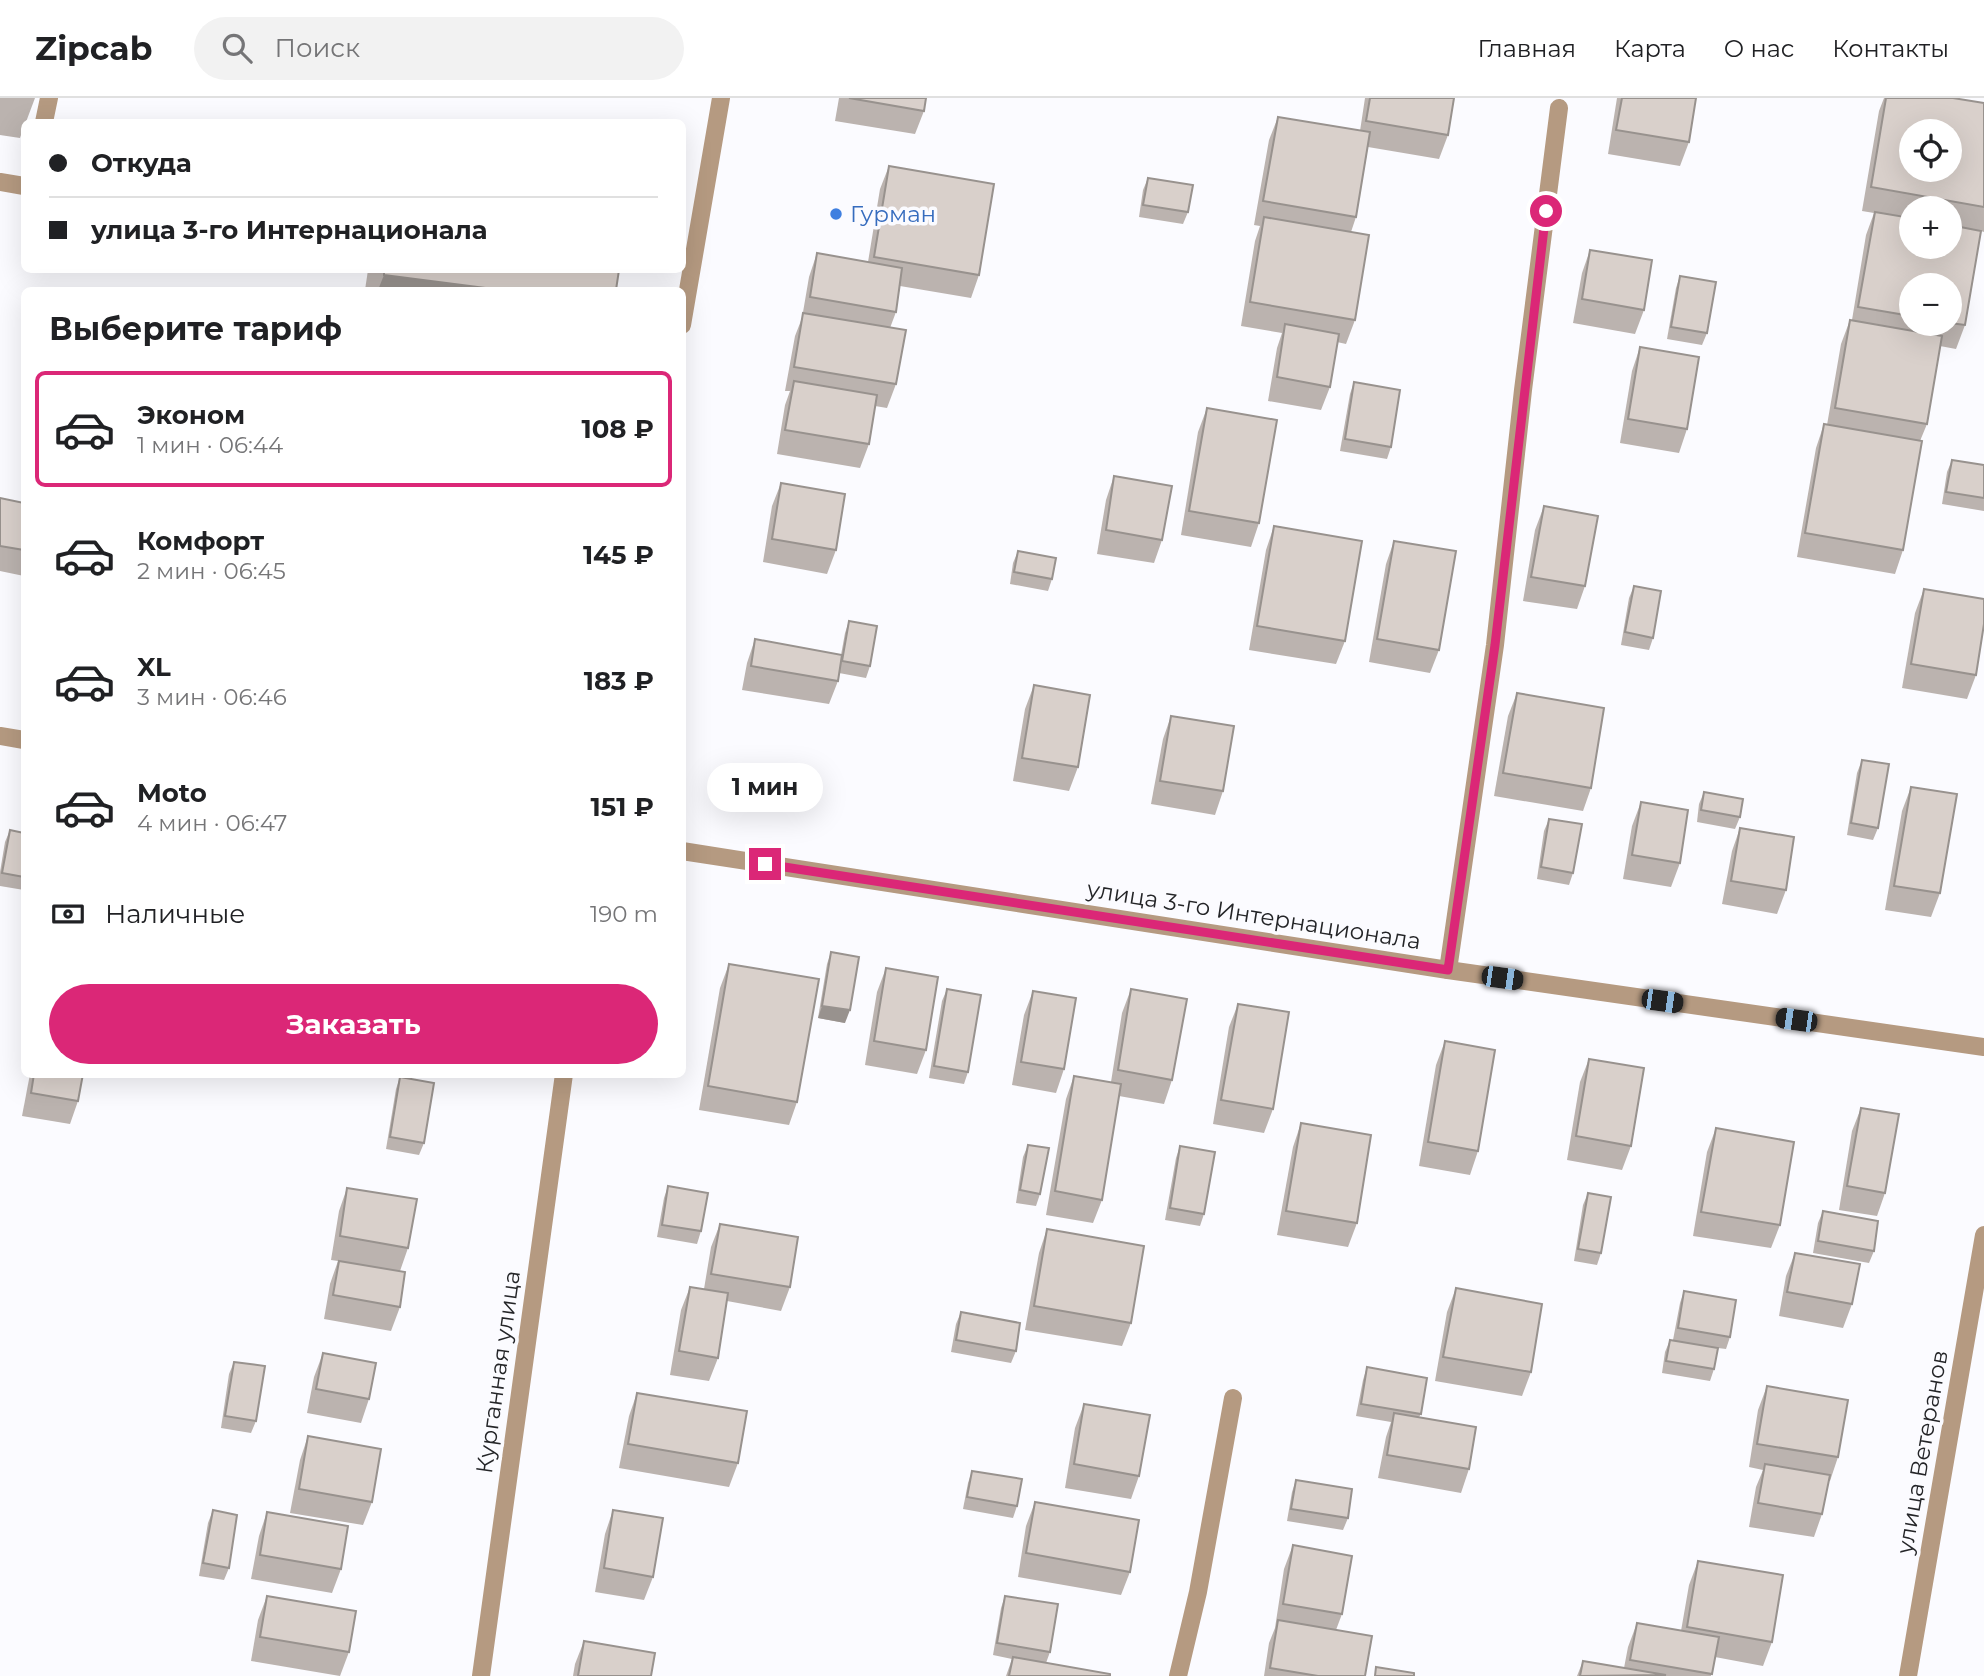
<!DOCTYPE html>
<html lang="ru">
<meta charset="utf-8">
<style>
:root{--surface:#fff;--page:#f2f2f2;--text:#202124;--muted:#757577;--line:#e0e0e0;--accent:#db2777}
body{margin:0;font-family:Montserrat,sans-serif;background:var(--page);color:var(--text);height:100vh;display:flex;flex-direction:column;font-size:26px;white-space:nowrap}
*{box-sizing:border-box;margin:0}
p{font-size:23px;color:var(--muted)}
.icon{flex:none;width:38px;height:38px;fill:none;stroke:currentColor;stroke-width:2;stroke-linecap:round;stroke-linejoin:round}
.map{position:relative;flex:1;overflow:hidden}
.details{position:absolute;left:21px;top:189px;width:665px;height:791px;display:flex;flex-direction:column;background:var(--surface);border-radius:10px;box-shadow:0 7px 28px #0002}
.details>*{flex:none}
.guide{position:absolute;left:21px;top:21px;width:665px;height:154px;border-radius:10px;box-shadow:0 7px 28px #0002;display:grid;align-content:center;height:154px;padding:0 28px;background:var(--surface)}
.controls{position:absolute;left:1899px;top:21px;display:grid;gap:14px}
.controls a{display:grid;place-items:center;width:63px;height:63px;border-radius:50%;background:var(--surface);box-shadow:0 7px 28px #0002;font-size:35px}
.end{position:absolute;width:32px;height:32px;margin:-16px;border:9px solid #db2777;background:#fff;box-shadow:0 0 0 4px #fff}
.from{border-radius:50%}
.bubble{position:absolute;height:49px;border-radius:24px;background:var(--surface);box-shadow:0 7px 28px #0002;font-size:23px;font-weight:700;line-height:49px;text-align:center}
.car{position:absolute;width:21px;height:42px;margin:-21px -10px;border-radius:9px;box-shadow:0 0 5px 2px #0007;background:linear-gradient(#222 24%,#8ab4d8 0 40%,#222 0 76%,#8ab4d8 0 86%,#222 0)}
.guide b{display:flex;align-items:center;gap:24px;height:66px;font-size:26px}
.guide b+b{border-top:2px solid var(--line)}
.guide i{width:18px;height:18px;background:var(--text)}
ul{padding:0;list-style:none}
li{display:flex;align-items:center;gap:21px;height:116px;margin:0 14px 10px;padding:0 14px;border:4px solid transparent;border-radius:10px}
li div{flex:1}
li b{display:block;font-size:26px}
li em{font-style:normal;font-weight:700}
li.on{border-color:var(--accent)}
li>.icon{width:63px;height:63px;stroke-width:1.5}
h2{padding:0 28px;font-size:32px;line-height:84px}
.pay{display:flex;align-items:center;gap:18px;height:77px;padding:0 28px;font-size:26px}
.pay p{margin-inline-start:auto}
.button{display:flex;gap:14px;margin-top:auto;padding:14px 28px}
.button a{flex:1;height:80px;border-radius:42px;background:var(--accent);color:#fff;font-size:28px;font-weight:700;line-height:80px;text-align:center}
header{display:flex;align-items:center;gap:42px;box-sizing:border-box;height:98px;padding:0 35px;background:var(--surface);border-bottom:2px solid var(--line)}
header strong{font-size:33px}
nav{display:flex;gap:38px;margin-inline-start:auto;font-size:24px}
.search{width:490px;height:63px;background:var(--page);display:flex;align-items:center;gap:18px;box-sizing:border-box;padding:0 24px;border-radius:38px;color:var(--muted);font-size:26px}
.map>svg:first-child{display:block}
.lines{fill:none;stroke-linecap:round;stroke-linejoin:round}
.minor{stroke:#b59a81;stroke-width:18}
.wall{fill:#bbb3af;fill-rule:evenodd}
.shaded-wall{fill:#98928e}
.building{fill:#d9d0cb;stroke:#98928e;stroke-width:2;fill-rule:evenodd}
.route{stroke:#db2777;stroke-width:9}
.shop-dot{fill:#3f7fe0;stroke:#fbfbff;stroke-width:2.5}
.labels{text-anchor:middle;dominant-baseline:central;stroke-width:7;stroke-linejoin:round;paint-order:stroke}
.shop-label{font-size:23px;fill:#366cbe;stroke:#fbfbff;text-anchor:start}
.street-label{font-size:23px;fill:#242528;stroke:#fbfbff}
</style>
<header>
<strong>Zipcab</strong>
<div class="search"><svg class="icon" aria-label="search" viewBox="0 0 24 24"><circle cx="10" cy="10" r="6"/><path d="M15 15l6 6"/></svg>Поиск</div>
<nav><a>Главная</a><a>Карта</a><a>О нас</a><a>Контакты</a></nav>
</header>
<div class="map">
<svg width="1984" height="1578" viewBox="0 0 1984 1578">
<rect width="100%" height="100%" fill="#fbfbff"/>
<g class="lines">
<g class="minor">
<polyline points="44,24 49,0"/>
<polyline points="0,84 24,88"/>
<polyline points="682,227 721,0"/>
<polyline points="0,638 24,642"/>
<polyline points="682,753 1448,872 1984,949"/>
<polyline points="1448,872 1495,547 1523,292 1559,10"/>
<polyline points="481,1578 564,976"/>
<polyline points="1178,1578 1198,1494 1233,1300"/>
<polyline points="1908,1578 1984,1137"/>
</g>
</g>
<g class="wall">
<polygon points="0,0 35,0 26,24 24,24 24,28 20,40 0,37"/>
<polygon points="839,0 926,0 924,13 915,36 835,23"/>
<polygon points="1365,0 1454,0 1448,37 1439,61 1368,49 1356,119 1351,134 1355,222 1346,246 1337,244 1330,289 1321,312 1268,303 1277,250 1282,235 1241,228 1255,143 1260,128 1254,127 1269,42 1278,19 1360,33"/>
<polygon points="1617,0 1696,0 1689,44 1680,68 1608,56"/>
<path d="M1884,0H1953L1984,5V134L1981,133L1965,227L1956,251L1940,248L1927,326L1920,343L1903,452L1895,476L1797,459L1816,350L1824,326L1827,327L1841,246L1850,222H1852L1866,137L1874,115L1862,113L1879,13ZM1911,110H1950V149H1911ZM1911,187H1950V226H1911Z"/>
<polygon points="889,68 979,177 971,200 900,188 896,214 890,230 896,286 887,310 875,308 869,346 860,370 777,356 785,307 790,293 785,293 795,238 802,220 809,179 817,155 868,164 880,91"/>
<polygon points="1148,80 1188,114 1183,126 1139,119 1143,92"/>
<polygon points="1590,152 1644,212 1635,236 1573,225 1582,175"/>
<polygon points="368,172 619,172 616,192 365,192"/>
<polygon points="1680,178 1707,235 1702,247 1667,241 1676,190"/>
<polygon points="1640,249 1687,331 1679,355 1620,345 1632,273"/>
<polygon points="1354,284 1391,349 1387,361 1340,353 1350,296"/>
<polygon points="1207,310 1259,425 1251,449 1181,437 1198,334"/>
<polygon points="1952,362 1984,367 1984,413 1942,406 1947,374"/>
<polygon points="1114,378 1162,442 1154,465 1097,456 1106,402"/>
<polygon points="781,385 836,452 827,476 763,464 772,408"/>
<polygon points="0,400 24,405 24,478 0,473"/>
<polygon points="1544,408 1585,488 1577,511 1523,503 1535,432"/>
<polygon points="1274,428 1345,543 1336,566 1249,552 1266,452"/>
<polygon points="1394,443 1439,552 1430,575 1369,564 1386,466"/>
<polygon points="1018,453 1052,481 1048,493 1010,486 1013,465"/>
<polygon points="1634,488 1653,540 1649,552 1621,547 1629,500"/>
<polygon points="1924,491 1976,577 1967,601 1902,590 1915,515"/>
<polygon points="849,523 870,568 866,580 839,575 838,583 829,606 742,592 747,565 755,541 841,557 845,535"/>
<polygon points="1034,587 1078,669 1069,693 1013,683 1025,611"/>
<polygon points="1517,595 1591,690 1583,713 1494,698 1508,618"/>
<polygon points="1171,618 1223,693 1215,717 1151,706 1163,641"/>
<polygon points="1862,662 1878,730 1873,742 1847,737 1857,675"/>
<polygon points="1911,689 1940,795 1931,819 1885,812 1902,713"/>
<polygon points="1704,694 1740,719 1735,731 1697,724 1699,706"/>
<polygon points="1641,704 1680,765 1671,789 1623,781 1632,728"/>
<polygon points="1549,721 1573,775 1569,787 1537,781 1544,733"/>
<polygon points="1740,730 1786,792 1777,816 1722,806 1732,753"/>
<polygon points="10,732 24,735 24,792 0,788 0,774 5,744"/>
<polygon points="831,854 845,925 818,920 827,866"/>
<polygon points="729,866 797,1004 789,1027 699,1012 720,890"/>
<polygon points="886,870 926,952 917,976 865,967 877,894"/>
<polygon points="947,891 968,974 964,986 929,980 942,903"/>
<polygon points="1131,891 1172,982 1164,1006 1119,998 1102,1102 1093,1125 1046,1117 1066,1001 1074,978 1111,984 1122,915"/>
<polygon points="1033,893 1064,971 1056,995 1012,987 1024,917"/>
<polygon points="1238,906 1273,1011 1264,1035 1213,1026 1229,929"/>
<polygon points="1445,943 1478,1053 1470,1077 1419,1068 1436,967"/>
<polygon points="1589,961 1631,1048 1622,1072 1567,1062 1580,984"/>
<polygon points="30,976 83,976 78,1003 70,1026 22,1018"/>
<polygon points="400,979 424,1045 419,1057 386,1051 396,991"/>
<polygon points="1861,1010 1885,1095 1877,1118 1839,1112 1852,1033"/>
<polygon points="1301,1025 1357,1125 1348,1149 1277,1137 1293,1049"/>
<polygon points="1716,1030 1780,1127 1771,1150 1693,1138 1707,1054"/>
<polygon points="1028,1047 1040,1096 1036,1108 1016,1105 1023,1059"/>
<polygon points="1180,1048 1204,1116 1200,1128 1165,1122 1176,1060"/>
<polygon points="668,1088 701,1133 697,1146 657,1139 664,1100"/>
<polygon points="347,1090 408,1150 400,1173 400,1209 391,1233 324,1221 330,1186 338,1163 331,1162 339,1113"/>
<polygon points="1588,1095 1601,1155 1597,1167 1574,1163 1583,1107"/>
<polygon points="1823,1113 1874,1153 1869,1165 1813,1155 1818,1125"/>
<polygon points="720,1126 790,1189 781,1213 727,1203 718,1260 709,1283 670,1277 681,1212 690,1189 704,1191 711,1149"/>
<polygon points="1047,1131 1131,1225 1122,1248 1025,1232 1039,1155"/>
<polygon points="1795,1155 1852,1206 1843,1230 1779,1218 1786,1178"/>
<polygon points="1456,1190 1531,1274 1522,1298 1435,1283 1447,1214"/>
<polygon points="1684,1193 1730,1239 1726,1251 1718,1250 1714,1271 1710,1283 1662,1275 1665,1254 1670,1242 1673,1242 1680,1205"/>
<polygon points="961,1214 1016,1253 1011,1265 951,1254 956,1226"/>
<polygon points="323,1255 369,1301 361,1325 307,1315 314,1279"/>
<polygon points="234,1264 256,1323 251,1335 221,1330 229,1276"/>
<polygon points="1367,1269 1421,1316 1419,1319 1469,1371 1461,1395 1378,1380 1386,1339 1391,1324 1356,1318 1363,1282"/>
<polygon points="1767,1288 1838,1359 1830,1383 1829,1383 1822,1416 1814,1439 1749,1429 1756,1389 1763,1372 1749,1369 1758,1312"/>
<polygon points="637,1295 738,1365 729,1389 619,1370 629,1318"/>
<polygon points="1084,1306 1139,1378 1131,1401 1065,1390 1075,1330"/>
<polygon points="308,1338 372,1404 363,1427 290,1415 300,1362"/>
<polygon points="972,1373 1017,1408 1013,1420 963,1411 968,1385"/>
<polygon points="1296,1382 1348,1420 1343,1432 1287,1423 1292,1394"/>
<polygon points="1035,1404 1130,1474 1121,1497 1018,1479 1026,1428"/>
<polygon points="213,1412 229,1470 224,1482 199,1478 208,1425"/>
<polygon points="613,1412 653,1479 644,1502 595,1494 605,1436"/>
<polygon points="267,1414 341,1471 332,1495 251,1481 259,1438"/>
<polygon points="1293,1447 1342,1516 1336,1532 1365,1578 1264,1578 1269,1545 1275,1530 1284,1471"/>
<polygon points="1698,1463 1772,1544 1763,1568 1715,1559 1711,1578 1577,1578 1583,1563 1624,1570 1628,1549 1637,1525 1681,1533 1689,1487"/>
<polygon points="267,1498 349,1554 340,1578 251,1563 258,1522"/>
<polygon points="1005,1498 1050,1554 1046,1565 1110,1578 1006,1578 1012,1561 993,1557 1001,1510"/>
<polygon points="584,1543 651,1578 573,1578 575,1566"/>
</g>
<g class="shaded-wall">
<polygon points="384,177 501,192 378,192"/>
<polygon points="822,908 850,912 845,925 818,920"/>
</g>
<g class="building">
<polygon points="849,0 926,0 924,13"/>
<polygon points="1370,0 1454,0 1448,37 1366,23"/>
<polygon points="1622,0 1696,0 1689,44 1616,32"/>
<path d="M1886,0H1953L1984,5V109L1871,89ZM1911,33H1950V72H1911Z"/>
<polygon points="1278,19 1370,34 1356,119 1263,103"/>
<polygon points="889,68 994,86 979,177 874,159"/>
<polygon points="1148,80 1193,87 1188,114 1143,107"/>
<polygon points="1875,114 1911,120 1911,149 1950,149 1950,127 1981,133 1965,227 1950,225 1950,187 1911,187 1911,218 1858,209"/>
<polygon points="1264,119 1369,137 1355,222 1250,204"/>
<polygon points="1590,152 1652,162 1644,212 1582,201"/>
<polygon points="817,155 902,170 896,214 810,199"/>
<polygon points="384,172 619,172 616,192 501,192 384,177"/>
<polygon points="1680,178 1716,184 1707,235 1671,229"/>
<polygon points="803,215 906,232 896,286 794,269"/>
<polygon points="1850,222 1942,238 1927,326 1835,310"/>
<polygon points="1285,226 1339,236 1330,289 1277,279"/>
<polygon points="1640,249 1699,259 1687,331 1628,321"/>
<polygon points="794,283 877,297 869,346 785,332"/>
<polygon points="1354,284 1400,292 1391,349 1345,341"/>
<polygon points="1207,310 1277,322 1259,425 1189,413"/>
<polygon points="1824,326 1922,343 1903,452 1805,435"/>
<polygon points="1952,362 1984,367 1984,400 1946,394"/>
<polygon points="1114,378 1172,388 1162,442 1106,432"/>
<polygon points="781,385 845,396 836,452 772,441"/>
<polygon points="0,400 24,405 24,452 0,448"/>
<polygon points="1544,408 1598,418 1585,488 1531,479"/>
<polygon points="1274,428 1362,443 1345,543 1257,528"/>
<polygon points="1394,443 1456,453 1439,552 1377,541"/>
<polygon points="1018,453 1056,460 1052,481 1014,474"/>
<polygon points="1634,488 1661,493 1653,540 1625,534"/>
<polygon points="1924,491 1984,501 1984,526 1976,577 1911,566"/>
<polygon points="849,523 877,528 870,568 842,563"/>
<polygon points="755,541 842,557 838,583 751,568"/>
<polygon points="1034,587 1090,597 1078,669 1022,660"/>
<polygon points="1517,595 1604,610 1591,690 1503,675"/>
<polygon points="1171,618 1234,628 1223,693 1160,683"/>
<polygon points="1862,662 1889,666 1878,730 1851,725"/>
<polygon points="1911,689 1957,696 1940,795 1894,788"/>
<polygon points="1704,694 1743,701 1740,719 1701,712"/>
<polygon points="1641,704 1688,712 1680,765 1632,757"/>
<polygon points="1549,721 1582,726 1573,775 1541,769"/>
<polygon points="1740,730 1794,739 1786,792 1731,783"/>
<polygon points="10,732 24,735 24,779 2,775"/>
<polygon points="831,854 859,859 850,912 822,908"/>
<polygon points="729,866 819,881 797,1004 708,988"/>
<polygon points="886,870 938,879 926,952 874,943"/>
<polygon points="947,891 981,897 968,974 934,968"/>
<polygon points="1131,891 1187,901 1172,982 1118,972"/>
<polygon points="1033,893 1076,900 1064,971 1021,964"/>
<polygon points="1238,906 1289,914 1273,1011 1221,1002"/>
<polygon points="1445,943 1495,952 1478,1053 1428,1044"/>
<polygon points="1589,961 1644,970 1631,1048 1576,1038"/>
<polygon points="34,976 83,976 78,1003 31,995"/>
<polygon points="1074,978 1121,986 1102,1102 1055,1093"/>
<polygon points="400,979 434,985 424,1045 390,1039"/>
<polygon points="1861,1010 1899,1016 1885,1095 1847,1088"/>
<polygon points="1301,1025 1371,1037 1357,1125 1286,1113"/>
<polygon points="1716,1030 1794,1044 1780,1127 1701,1114"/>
<polygon points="1028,1047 1049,1050 1040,1096 1020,1092"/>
<polygon points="1180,1048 1215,1054 1204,1116 1170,1110"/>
<polygon points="668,1088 708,1095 701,1133 662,1127"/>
<polygon points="347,1090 417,1101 408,1150 340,1138"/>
<polygon points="1588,1095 1611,1099 1601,1155 1578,1151"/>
<polygon points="1823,1113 1878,1123 1874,1153 1818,1143"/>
<polygon points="720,1126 798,1139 790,1189 711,1176"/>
<polygon points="1047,1131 1144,1148 1131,1225 1034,1208"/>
<polygon points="1795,1155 1860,1166 1852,1206 1787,1194"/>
<polygon points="339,1163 405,1174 400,1209 333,1197"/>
<polygon points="690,1189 728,1195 718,1260 679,1253"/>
<polygon points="1456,1190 1542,1206 1531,1274 1443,1259"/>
<polygon points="1684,1193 1736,1202 1730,1239 1678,1230"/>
<polygon points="961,1214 1020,1225 1016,1253 956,1242"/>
<polygon points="1670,1242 1718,1250 1714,1271 1666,1263"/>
<polygon points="323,1255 376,1265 369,1301 316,1291"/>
<polygon points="234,1264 265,1268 256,1323 225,1318"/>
<polygon points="1367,1269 1427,1280 1421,1316 1361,1306"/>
<polygon points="1767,1288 1848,1302 1838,1359 1757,1346"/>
<polygon points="637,1295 747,1313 738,1365 628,1346"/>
<polygon points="1084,1306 1150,1317 1139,1378 1074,1366"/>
<polygon points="1394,1315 1476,1329 1469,1371 1387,1357"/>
<polygon points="308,1338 381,1351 372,1404 299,1391"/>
<polygon points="1765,1366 1830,1377 1822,1416 1758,1405"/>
<polygon points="972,1373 1022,1381 1017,1408 967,1399"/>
<polygon points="1296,1382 1352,1391 1348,1420 1291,1411"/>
<polygon points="1035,1404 1139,1422 1130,1474 1026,1455"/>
<polygon points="213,1412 237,1417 229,1470 203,1465"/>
<polygon points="613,1412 663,1420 653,1479 604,1470"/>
<polygon points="267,1414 348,1428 341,1471 260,1457"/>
<polygon points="1293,1447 1352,1458 1342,1516 1283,1506"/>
<polygon points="1698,1463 1783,1477 1772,1544 1687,1529"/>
<polygon points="267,1498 356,1513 349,1554 260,1539"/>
<polygon points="1005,1498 1058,1506 1050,1554 997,1545"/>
<polygon points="1278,1522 1372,1538 1365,1578 1318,1578 1270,1570"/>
<polygon points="1637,1525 1719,1539 1712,1576 1630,1562"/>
<polygon points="584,1543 655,1555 651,1578 578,1578"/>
<polygon points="1013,1559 1110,1576 1110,1578 1009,1578"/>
<polygon points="1583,1563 1666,1577 1580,1578"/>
<polygon points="1376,1569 1414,1575 1414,1578 1375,1578"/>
</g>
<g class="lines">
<polyline class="route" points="765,766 1448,872 1495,547 1546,113"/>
</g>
<circle class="shop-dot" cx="836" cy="116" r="7"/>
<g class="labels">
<g class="shop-label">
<text x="850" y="116">Гурман</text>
</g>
<g class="street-label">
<text transform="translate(1254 817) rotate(9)">улица 3-го Интернационала</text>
<text transform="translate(498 1274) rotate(-82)">Курганная улица</text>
<text transform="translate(1922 1354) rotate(-80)">улица Ветеранов</text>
</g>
</g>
</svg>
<div class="controls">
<a><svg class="icon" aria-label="locate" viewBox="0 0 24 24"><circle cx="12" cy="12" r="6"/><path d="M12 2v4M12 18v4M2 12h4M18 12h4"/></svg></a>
<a>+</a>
<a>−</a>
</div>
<i class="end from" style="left:1546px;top:113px"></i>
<i class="end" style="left:765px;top:766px"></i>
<div class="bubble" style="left:707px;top:665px;width:116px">1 мин</div>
<i class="car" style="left:1502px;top:880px;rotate:98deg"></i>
<i class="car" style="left:1662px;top:903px;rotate:98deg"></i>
<i class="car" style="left:1796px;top:922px;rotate:278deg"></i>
<div class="guide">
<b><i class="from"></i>Откуда</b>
<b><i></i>улица 3-го Интернационала</b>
</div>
<section class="details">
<h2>Выберите тариф</h2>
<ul>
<li class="on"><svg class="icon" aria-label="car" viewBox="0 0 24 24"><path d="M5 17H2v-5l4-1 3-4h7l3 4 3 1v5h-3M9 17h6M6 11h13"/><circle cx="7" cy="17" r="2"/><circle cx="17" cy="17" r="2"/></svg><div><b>Эконом</b><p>1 мин · 06:44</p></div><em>108 ₽</em></li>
<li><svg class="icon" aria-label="car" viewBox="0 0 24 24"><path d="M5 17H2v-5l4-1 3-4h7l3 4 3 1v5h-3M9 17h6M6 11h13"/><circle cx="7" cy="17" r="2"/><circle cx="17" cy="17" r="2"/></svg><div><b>Комфорт</b><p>2 мин · 06:45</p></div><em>145 ₽</em></li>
<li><svg class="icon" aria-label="car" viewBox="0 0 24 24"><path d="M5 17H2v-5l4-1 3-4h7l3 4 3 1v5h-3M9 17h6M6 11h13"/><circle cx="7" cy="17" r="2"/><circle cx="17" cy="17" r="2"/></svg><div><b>XL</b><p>3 мин · 06:46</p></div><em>183 ₽</em></li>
<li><svg class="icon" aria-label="car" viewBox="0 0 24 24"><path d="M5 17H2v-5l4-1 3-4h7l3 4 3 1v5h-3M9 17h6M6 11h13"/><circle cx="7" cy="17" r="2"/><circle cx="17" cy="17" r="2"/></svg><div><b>Moto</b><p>4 мин · 06:47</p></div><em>151 ₽</em></li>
</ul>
<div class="pay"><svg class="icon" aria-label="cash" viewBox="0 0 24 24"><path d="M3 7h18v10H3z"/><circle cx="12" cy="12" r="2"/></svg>Наличные<p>190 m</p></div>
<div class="button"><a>Заказать</a></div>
</section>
</div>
